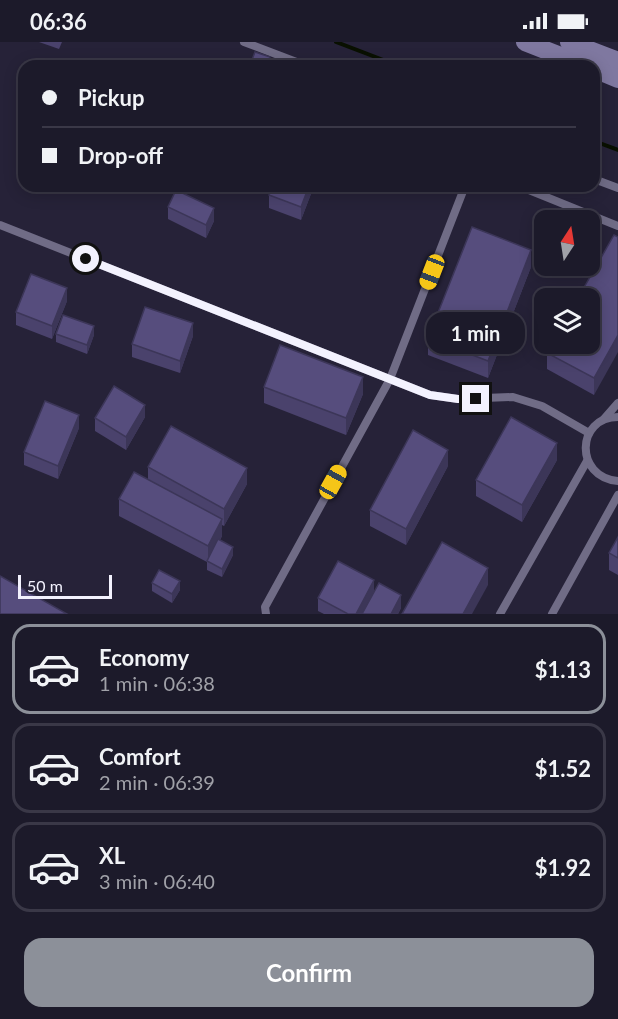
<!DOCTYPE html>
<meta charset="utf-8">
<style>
:root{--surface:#1c1a2a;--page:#252332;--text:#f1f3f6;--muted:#a0a1a8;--line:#3a3847;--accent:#8c9099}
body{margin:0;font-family:Lato,sans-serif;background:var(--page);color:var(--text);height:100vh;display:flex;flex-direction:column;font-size:22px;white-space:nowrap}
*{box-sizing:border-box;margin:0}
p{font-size:20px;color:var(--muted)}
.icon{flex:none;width:33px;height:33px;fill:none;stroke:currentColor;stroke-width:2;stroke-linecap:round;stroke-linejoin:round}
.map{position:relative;height:572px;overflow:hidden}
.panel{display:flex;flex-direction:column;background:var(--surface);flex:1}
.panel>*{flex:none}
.guide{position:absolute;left:18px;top:18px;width:582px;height:132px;border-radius:18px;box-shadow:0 3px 15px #0003,0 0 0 2px var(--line);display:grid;align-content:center;height:132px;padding:0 24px;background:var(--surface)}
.needle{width:39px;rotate:12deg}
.buttons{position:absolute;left:534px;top:168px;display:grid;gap:12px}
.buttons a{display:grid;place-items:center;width:66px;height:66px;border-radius:12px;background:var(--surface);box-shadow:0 3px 15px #0003,0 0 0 2px var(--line);font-size:30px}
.scale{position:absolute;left:18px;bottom:15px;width:94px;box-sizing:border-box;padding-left:6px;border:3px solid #f3f2fe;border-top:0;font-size:16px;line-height:21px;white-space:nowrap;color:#f3f2fe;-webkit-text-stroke:4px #262238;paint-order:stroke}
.end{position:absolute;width:27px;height:27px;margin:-14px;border:8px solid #f3f2fe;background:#111;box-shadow:0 0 0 3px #111}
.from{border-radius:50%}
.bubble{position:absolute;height:42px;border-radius:18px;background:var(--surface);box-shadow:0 3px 15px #0003,0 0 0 2px var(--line);font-size:20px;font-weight:700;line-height:42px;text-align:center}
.car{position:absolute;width:18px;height:36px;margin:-18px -9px;border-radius:8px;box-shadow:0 0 4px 2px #0007;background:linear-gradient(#f5c518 24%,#345 0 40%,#f5c518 0 76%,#345 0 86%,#f5c518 0)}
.guide b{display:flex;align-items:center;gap:21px;height:57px;font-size:22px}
.guide b+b{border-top:2px solid var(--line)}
.guide i{width:15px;height:15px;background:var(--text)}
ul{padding:10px 0 0;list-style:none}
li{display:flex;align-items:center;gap:18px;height:90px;margin:0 12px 9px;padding:0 12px;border:3px solid var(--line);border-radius:18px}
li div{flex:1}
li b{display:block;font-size:22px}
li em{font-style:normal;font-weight:700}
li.current{border-color:var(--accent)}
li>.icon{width:54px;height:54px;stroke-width:1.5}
.primary-button{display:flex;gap:12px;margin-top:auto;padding:12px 24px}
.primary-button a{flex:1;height:69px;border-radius:18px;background:var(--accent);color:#fff;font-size:24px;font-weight:700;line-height:69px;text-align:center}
.status{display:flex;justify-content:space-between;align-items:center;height:42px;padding:0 30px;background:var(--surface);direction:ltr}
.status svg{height:16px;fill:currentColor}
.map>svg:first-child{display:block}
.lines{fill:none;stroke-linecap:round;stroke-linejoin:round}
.stream{stroke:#091000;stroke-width:4}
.lane{stroke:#706c86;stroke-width:8}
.secondary{stroke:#7f78a0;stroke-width:18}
.wall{fill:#4a426c}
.shaded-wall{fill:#3c3658}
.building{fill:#564d7d;stroke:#3c3658;stroke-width:1.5}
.route{stroke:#f3f2fe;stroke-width:8}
</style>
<div class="status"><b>06:36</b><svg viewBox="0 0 49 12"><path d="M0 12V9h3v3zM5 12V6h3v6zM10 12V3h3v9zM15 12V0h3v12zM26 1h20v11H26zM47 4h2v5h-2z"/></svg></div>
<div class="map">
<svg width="618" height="572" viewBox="0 0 618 572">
<rect width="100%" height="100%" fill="#262238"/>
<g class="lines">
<g class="stream">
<polyline points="336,0 399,24"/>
<polyline points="594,99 618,108"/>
</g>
<g class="lane">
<polyline points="244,0 307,24"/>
<polyline points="594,137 618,146"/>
<polyline points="519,144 618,184"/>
<polyline points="0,183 430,353 458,357 513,355 542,364 589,391"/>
<path d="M618,375C576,375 574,435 618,439"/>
<polyline points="604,377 618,361"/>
<polyline points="266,572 265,565 390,337 465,144"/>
<polyline points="500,572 587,419"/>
<polyline points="552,572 618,453"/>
</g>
<g class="secondary">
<polyline points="525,0 586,24"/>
<polyline points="569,0 618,19"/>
<polyline points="594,27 618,37"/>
</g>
</g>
<g class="wall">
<polygon points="39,0 62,0 59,7"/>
<polygon points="272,144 314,144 301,178 269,166 269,153"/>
<polygon points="168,165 214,179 206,196 168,177"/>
<polygon points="618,195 594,353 547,327 547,311"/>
<polygon points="531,225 488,336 428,313 428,296"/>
<polygon points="67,259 52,297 16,283 16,270"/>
<polygon points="56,292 94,293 87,312 56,300"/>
<polygon points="193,294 180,331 132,315 132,302"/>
<polygon points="264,345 363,352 346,393 264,361"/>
<polygon points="145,375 126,408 95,389 95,376"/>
<polygon points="79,386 58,437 24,423 24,410"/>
<polygon points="557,418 522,480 476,454 476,438"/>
<polygon points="448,424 406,503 370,484 370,468"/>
<polygon points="148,425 247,442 224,484 222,483 222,494 220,498 233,513 222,535 207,528 207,520 119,474 119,457 148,438"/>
<polygon points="618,495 618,533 609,528 609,511"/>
<polygon points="152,541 180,548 172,561 152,549"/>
<polygon points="374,551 401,566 398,572 324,572 318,569 318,556"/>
</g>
<g class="shaded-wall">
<polygon points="309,144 314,144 301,178 301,165"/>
<polygon points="214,166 214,179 206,196 206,183"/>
<polygon points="531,208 531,225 488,336 488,319"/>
<polygon points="67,246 67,259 52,297 52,284"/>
<polygon points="193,281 193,294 180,331 180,319"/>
<polygon points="94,284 94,293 87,312 87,303"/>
<polygon points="618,293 618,310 594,353 594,336"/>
<polygon points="363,335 363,352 346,393 346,376"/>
<polygon points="145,363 145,375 126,408 126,395"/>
<polygon points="79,373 79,386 58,437 58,424"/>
<polygon points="557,401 557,418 522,480 522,463"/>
<polygon points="448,408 448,424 406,503 406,487"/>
<polygon points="247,426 247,442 224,484 224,467"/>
<polygon points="222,477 222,494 208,521 208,504"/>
<polygon points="233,505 233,513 222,535 222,527"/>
<polygon points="488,526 488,543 472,572 463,572"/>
<polygon points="374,538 374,551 363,572 356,572"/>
<polygon points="180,539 180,548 172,561 172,552"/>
<polygon points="401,553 401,566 398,572 391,572"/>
</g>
<g class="building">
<polygon points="255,10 270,15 267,24 250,23"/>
<polygon points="272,144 309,144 301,165 269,153"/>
<polygon points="176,148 214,166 206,183 168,165"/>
<polygon points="472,185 531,208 488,319 428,296"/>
<polygon points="614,193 618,195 618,293 594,336 547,311 552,302 590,302 590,256 578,256"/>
<polygon points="31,232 67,246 52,284 16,270"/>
<polygon points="145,265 193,281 180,319 132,302"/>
<polygon points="63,273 94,284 87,303 56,292"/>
<polygon points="280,303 363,335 346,376 264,345"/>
<polygon points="114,344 145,363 126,395 95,376"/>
<polygon points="45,359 79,373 58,424 24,410"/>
<polygon points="511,375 557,401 522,463 476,438"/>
<polygon points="171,384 247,426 224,467 148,425"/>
<polygon points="413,388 448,408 406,487 370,468"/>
<polygon points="134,430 222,477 208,504 119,457"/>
<polygon points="618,495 618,516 609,511"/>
<polygon points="218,497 233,505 222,527 207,519"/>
<polygon points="442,500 488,526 463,572 402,572"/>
<polygon points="338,519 374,538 356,572 348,572 318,556"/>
<polygon points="159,528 180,539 172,552 152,541"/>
<polygon points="0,534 67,572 0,572"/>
<polygon points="379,541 401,553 391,572 362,572"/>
</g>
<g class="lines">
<polyline class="route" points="86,217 430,353 458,357 476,357"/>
</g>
</svg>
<div class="buttons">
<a><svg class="needle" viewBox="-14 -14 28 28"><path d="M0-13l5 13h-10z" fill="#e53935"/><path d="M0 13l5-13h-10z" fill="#a0a1a8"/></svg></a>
<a><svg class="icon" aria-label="layers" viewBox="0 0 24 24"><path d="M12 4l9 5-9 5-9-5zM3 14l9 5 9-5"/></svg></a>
</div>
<div class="scale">50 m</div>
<i class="end from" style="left:86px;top:217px"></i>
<i class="end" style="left:476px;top:357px"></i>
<div class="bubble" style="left:426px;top:270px;width:99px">1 min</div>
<i class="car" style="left:432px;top:230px;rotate:201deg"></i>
<i class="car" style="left:333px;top:440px;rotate:29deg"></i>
<div class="guide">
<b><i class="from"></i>Pickup</b>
<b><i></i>Drop-off</b>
</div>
</div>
<section class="panel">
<ul>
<li class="current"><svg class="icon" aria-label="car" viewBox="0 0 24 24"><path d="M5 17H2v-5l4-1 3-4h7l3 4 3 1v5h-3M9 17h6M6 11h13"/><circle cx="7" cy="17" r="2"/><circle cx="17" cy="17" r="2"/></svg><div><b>Economy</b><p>1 min · 06:38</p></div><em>$1.13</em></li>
<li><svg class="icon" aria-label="car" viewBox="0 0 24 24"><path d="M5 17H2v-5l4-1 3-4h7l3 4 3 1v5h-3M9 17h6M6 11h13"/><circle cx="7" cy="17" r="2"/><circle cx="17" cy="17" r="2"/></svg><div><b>Comfort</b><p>2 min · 06:39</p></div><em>$1.52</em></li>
<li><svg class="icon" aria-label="car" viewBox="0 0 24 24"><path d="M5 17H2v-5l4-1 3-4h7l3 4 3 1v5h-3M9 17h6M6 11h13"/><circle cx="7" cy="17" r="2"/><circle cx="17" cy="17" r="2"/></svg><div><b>XL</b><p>3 min · 06:40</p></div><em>$1.92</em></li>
</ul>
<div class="primary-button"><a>Confirm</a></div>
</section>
